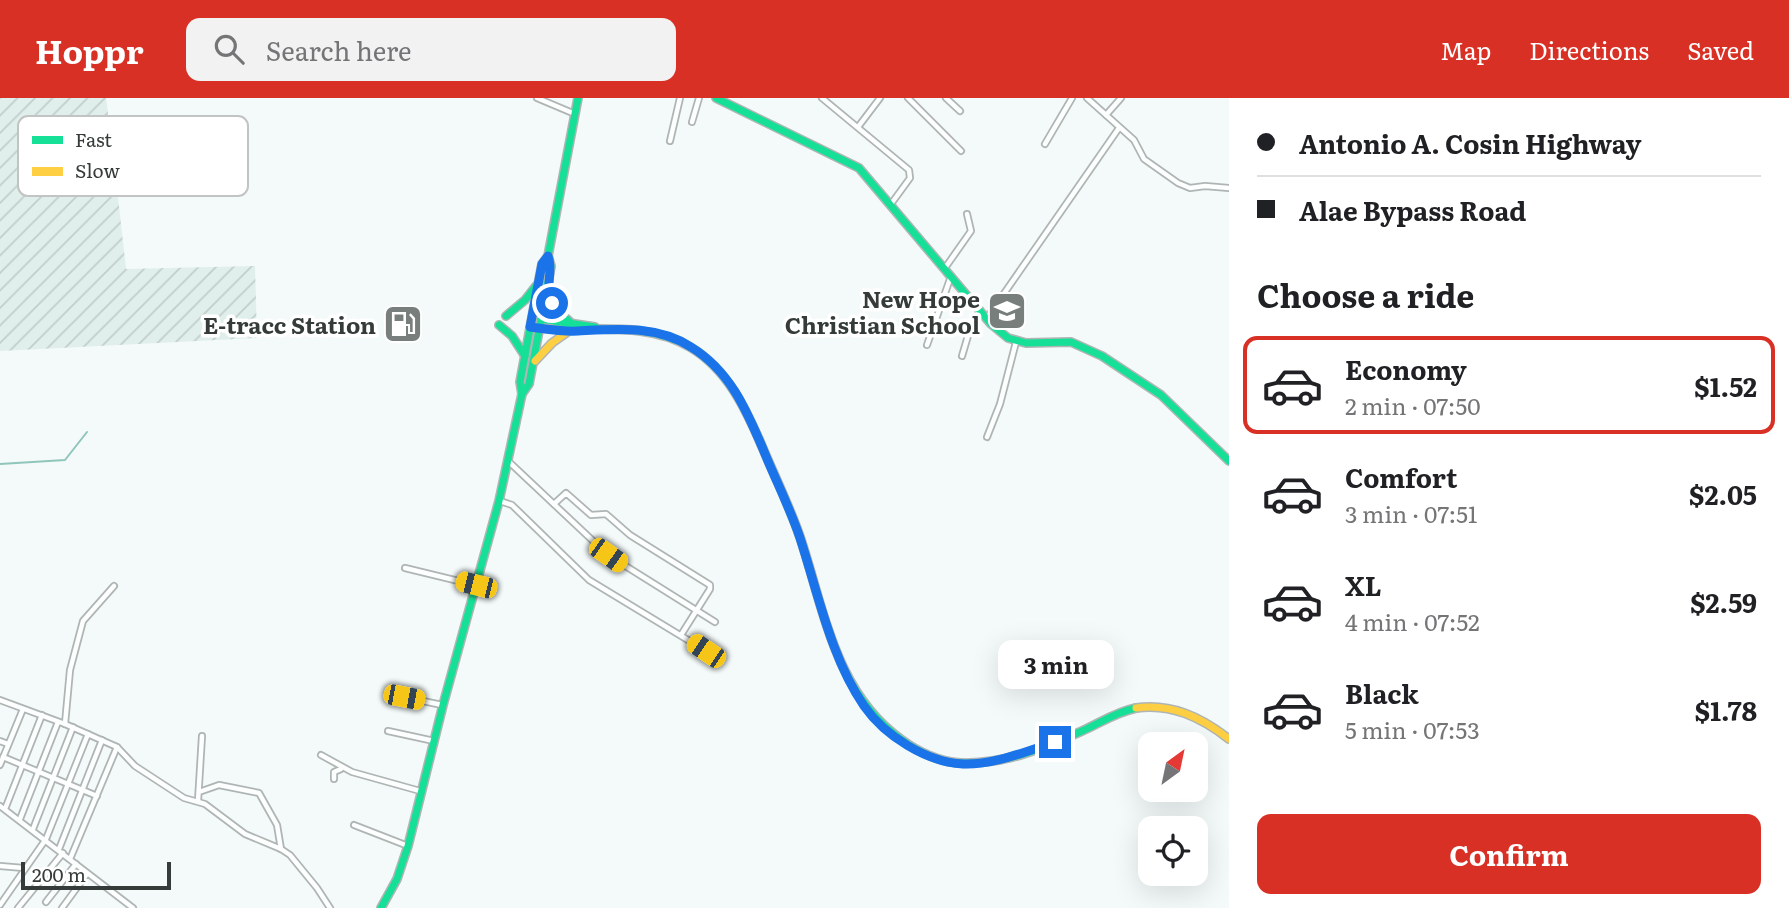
<!DOCTYPE html>
<meta charset="utf-8">
<style>
:root{--surface:#fff;--page:#f2f2f2;--text:#202124;--muted:#757577;--line:#e0e0e0;--accent:#d93025}
body{margin:0;font-family:Literata,serif;background:var(--page);color:var(--text);height:100vh;display:flex;flex-direction:column;font-size:26px;white-space:nowrap}
*{box-sizing:border-box;margin:0}
p{font-size:23px;color:var(--muted)}
.icon{flex:none;width:38px;height:38px;fill:none;stroke:currentColor;stroke-width:2;stroke-linecap:round;stroke-linejoin:round}
.map{position:relative;flex:1;overflow:hidden}
.sheet{display:flex;flex-direction:column;background:var(--surface);width:560px}
.sheet>*{flex:none}
.guide{display:grid;align-content:center;height:154px;padding:0 28px;background:var(--surface)}
.needle{width:46px;rotate:33deg}
.fabs{position:absolute;left:1138px;top:634px;display:grid;gap:14px}
.fabs a{display:grid;place-items:center;width:70px;height:70px;border-radius:14px;background:var(--surface);box-shadow:0 7px 28px #0002;font-size:35px}
.scale{position:absolute;left:21px;bottom:18px;width:150px;box-sizing:border-box;padding-left:7px;border:4px solid #353b39;border-top:0;font-size:19px;line-height:24px;white-space:nowrap;color:#353b39;-webkit-text-stroke:5px #fff;paint-order:stroke}
.end{position:absolute;width:32px;height:32px;margin:-16px;border:9px solid #1a73e8;background:#fff;box-shadow:0 0 0 4px #fff}
.from{border-radius:50%}
.bubble{position:absolute;height:49px;border-radius:14px;background:var(--surface);box-shadow:0 7px 28px #0002;font-size:23px;font-weight:700;line-height:49px;text-align:center}
.car{position:absolute;width:21px;height:42px;margin:-21px -10px;border-radius:9px;box-shadow:0 0 5px 2px #0007;background:linear-gradient(#f5c518 24%,#345 0 40%,#f5c518 0 76%,#345 0 86%,#f5c518 0)}
.guide b{display:flex;align-items:center;gap:24px;height:66px;font-size:26px}
.guide b+b{border-top:2px solid var(--line)}
.guide i{width:18px;height:18px;background:var(--text)}
ul{padding:0;list-style:none}
li{display:flex;align-items:center;gap:21px;height:98px;margin:0 14px 10px;padding:0 14px;border:4px solid transparent;border-radius:14px}
li div{flex:1}
li b{display:block;font-size:26px}
li em{font-style:normal;font-weight:700}
li.current{border-color:var(--accent)}
li>.icon{width:63px;height:63px;stroke-width:1.5}
h2{padding:0 28px;font-size:32px;line-height:84px}
.action{display:flex;gap:14px;margin-top:auto;padding:14px 28px}
.action a{flex:1;height:80px;border-radius:14px;background:var(--accent);color:#fff;font-size:28px;font-weight:700;line-height:80px;text-align:center}
header{display:flex;align-items:center;gap:42px;box-sizing:border-box;height:98px;padding:0 35px;background:var(--accent);color:#fff}
header strong{font-size:33px}
nav{display:flex;gap:38px;margin-inline-start:auto;font-size:24px}
.search{width:490px;height:63px;background:var(--page);display:flex;align-items:center;gap:18px;box-sizing:border-box;padding:0 24px;border-radius:14px;color:var(--muted);font-size:26px}
main{display:flex;flex:1;min-height:0}
.map>svg:first-child{display:block}
.industrial{fill:url(#industrial-furrows)}
.lines{fill:none;stroke-linecap:round;stroke-linejoin:round}
.stream{stroke:#90c5bb;stroke-width:2}
.street-casing{stroke:#afb5b4;stroke-width:8}
.fast-casing{stroke:#afb5b4;stroke-width:10}
.slow-casing{stroke:#afb5b4;stroke-width:10}
.street{stroke:#fdfefe;stroke-width:4.5}
.fast{stroke:#16e098;stroke-width:7}
.slow{stroke:#ffcf43;stroke-width:7}
.route{stroke:#1a73e8;stroke-width:9}
.labels{text-anchor:middle;dominant-baseline:central;stroke-width:7;stroke-linejoin:round;paint-order:stroke}
.poi-label{font-size:23px;font-weight:bold;fill:#353b39;stroke:#fff;text-anchor:end}
.key{fill:#fff;stroke:#c2c4c4;stroke-width:2}
.key-label{font-size:19px;fill:#353b39}
</style>
<header>
<strong>Hoppr</strong>
<div class="search"><svg class="icon" aria-label="search" viewBox="0 0 24 24"><circle cx="10" cy="10" r="6"/><path d="M15 15l6 6"/></svg>Search here</div>
<nav><a>Map</a><a>Directions</a><a>Saved</a></nav>
</header>
<main>
<div class="map">
<svg width="1229" height="810" viewBox="0 0 1229 810">
<defs>
<pattern id="industrial-furrows" width="10" height="10" patternUnits="userSpaceOnUse" patternTransform="scale(1.75)"><rect width="10" height="10" fill="#e0efec"/><path d="M-1 1l2-2M0 10L10 0M9 11l2-2" fill="none" stroke="#c1cecb"/></pattern>
</defs>
<rect width="100%" height="100%" fill="#f3faf9"/>
<polygon class="industrial" points="0,0 106,0 111,38 141,45 144,80 117,90 126,171 255,168 257,240 0,253"/>
<g class="lines">
<polyline class="stream" points="0,366 65,362 87,334"/>
<g class="street-casing">
<g id="street">
<polyline points="537,0 575,16"/>
<polyline points="822,0 909,72 910,80 891,106"/>
<polyline points="908,0 961,53"/>
<polyline points="946,0 960,13"/>
<polyline points="1087,0 1134,42 1144,61 1178,85 1190,90 1205,88 1229,90"/>
<polyline points="1106,17 1121,0"/>
<polyline points="692,24 699,0"/>
<polyline points="858,29 880,0"/>
<polyline points="670,43 680,0"/>
<polyline points="1045,46 1072,0"/>
<polyline points="945,170 971,133 967,116"/>
<polyline points="987,220 1119,30"/>
<polyline points="927,247 951,178"/>
<polyline points="962,258 970,231 980,212"/>
<polyline points="987,339 1000,306 1016,244"/>
<polyline points="508,363 608,457 715,524"/>
<polyline points="500,403 512,407 589,482 706,553"/>
<polyline points="554,406 566,395 591,417 606,416 630,437 710,487 710,491 681,537"/>
<polyline points="405,470 475,487"/>
<polyline points="404,599 442,607"/>
<polyline points="0,602 65,626 117,649 135,668 184,700 205,706 245,736 281,751 290,757 317,790 330,810"/>
<polyline points="65,626 70,572 83,523 114,488"/>
<polyline points="388,633 434,643"/>
<polyline points="0,643 8,646"/>
<polyline points="321,657 352,674 420,693"/>
<polyline points="3,659 97,698"/>
<polyline points="0,667 23,611"/>
<polyline points="334,681 334,674 341,671"/>
<polyline points="199,694 219,687 259,695 277,727 281,751"/>
<polyline points="198,703 202,638"/>
<polyline points="0,708 133,810"/>
<polyline points="5,711 42,617"/>
<polyline points="20,721 58,624"/>
<polyline points="354,727 408,748"/>
<polyline points="33,731 73,629"/>
<polyline points="59,751 102,642"/>
<polyline points="70,761 117,649"/>
<polyline points="0,768 24,770"/>
<polyline points="46,804 76,766"/>
<polyline points="0,807 46,741 88,636"/>
<polyline points="18,810 63,755"/>
<polyline points="62,810 87,776"/>
</g>
</g>
<g class="fast-casing">
<g id="fast">
<polyline points="716,0 859,70 991,226 1008,240 1026,245 1071,244 1102,258 1161,297 1229,363"/>
<polyline points="547,193 556,211 570,224"/>
<polyline points="506,218 525,202 536,188"/>
<polyline points="541,221 595,229"/>
<polyline points="499,227 512,238 525,258"/>
<path d="M540,230C590,235 645,222 690,249C726,270 745,309 761,346C774,377 789,407 800,439C824,511 835,595 902,642C918,654 940,664 960,665C1002,667 1045,650 1082,633C1100,625 1116,614 1136,610"/>
<polyline points="522,296 529,286 551,168 548,158"/>
<polyline points="381,810 397,781 408,748 443,607 499,403 522,296 520,284 542,166 548,158 578,0"/>
</g>
</g>
<g class="slow-casing">
<g id="slow">
<polyline points="535,263 552,245 569,233"/>
<path d="M1136,610C1171,605 1201,619 1229,641"/>
</g>
</g>
<use href="#street" class="street"/>
<use href="#fast" class="fast"/>
<use href="#slow" class="slow"/>
</g>
<g class="lines">
<path class="route" d="M552,205C544,189 554,175 548,158L542,166L530,229C546,231 562,234 578,233C616,231 657,227 691,249C730,273 746,311 763,351C775,381 790,410 800,440C818,495 831,560 864,608C885,638 926,664 963,666C993,667 1027,653 1055,644"/>
</g>
<defs>
<g id="school-square" transform="scale(2.0125)"><rect x="-9" y="-9" width="18" height="18" rx="4" fill="#787e7c" stroke="#fff"/><path d="M0-5L7-2L0 1L-7-2ZM-4 1L0 2.5L4 1V4Q0 6-4 4Z" fill="#fff"/></g>
<g id="fuel-square" transform="scale(2.0125)"><rect x="-9" y="-9" width="18" height="18" rx="4" fill="#787e7c" stroke="#fff"/><path d="M-5.5-6h7V0h2V4h1.3V-2.5L3-4.5l.8-.8L6-3V5H2.5V1h-1V6h-7ZM-4.2-4.7v3.2H.2V-4.7Z" fill="#fff"/></g>
</defs>
<g fill-rule="evenodd">
<use href="#school-square" x="1007" y="213"/>
<use href="#fuel-square" x="403" y="226"/>
</g>
<g class="labels">
<g class="poi-label">
<text x="980" y="200">New Hope<tspan x="980" dy="26">Christian School</tspan></text>
<text x="376" y="226">E-tracc Station</text>
</g>
</g>
<rect x="18" y="18" width="230" height="80" rx="10" class="key"/>
<rect x="32" y="38" width="31" height="8" fill="#16e098"/>
<rect x="32" y="69" width="31" height="9" fill="#ffcf43"/>
<g class="key-label">
<text x="75" y="49">Fast</text>
<text x="75" y="80">Slow</text>
</g>
</svg>
<div class="fabs">
<a><svg class="needle" viewBox="-14 -14 28 28"><path d="M0-13l5 13h-10z" fill="#e53935"/><path d="M0 13l5-13h-10z" fill="#757577"/></svg></a>
<a><svg class="icon" aria-label="locate" viewBox="0 0 24 24"><circle cx="12" cy="12" r="6"/><path d="M12 2v4M12 18v4M2 12h4M18 12h4"/></svg></a>
</div>
<div class="scale">200 m</div>
<i class="end from" style="left:552px;top:205px"></i>
<i class="end" style="left:1055px;top:644px"></i>
<div class="bubble" style="left:998px;top:542px;width:116px">3 min</div>
<i class="car" style="left:608px;top:457px;rotate:125deg"></i>
<i class="car" style="left:476px;top:487px;rotate:284deg"></i>
<i class="car" style="left:706px;top:553px;rotate:304deg"></i>
<i class="car" style="left:404px;top:599px;rotate:101deg"></i>
</div>
<section class="sheet">
<div class="guide">
<b><i class="from"></i>Antonio A. Cosin Highway</b>
<b><i></i>Alae Bypass Road</b>
</div>
<h2>Choose a ride</h2>
<ul>
<li class="current"><svg class="icon" aria-label="car" viewBox="0 0 24 24"><path d="M5 17H2v-5l4-1 3-4h7l3 4 3 1v5h-3M9 17h6M6 11h13"/><circle cx="7" cy="17" r="2"/><circle cx="17" cy="17" r="2"/></svg><div><b>Economy</b><p>2 min · 07:50</p></div><em>$1.52</em></li>
<li><svg class="icon" aria-label="car" viewBox="0 0 24 24"><path d="M5 17H2v-5l4-1 3-4h7l3 4 3 1v5h-3M9 17h6M6 11h13"/><circle cx="7" cy="17" r="2"/><circle cx="17" cy="17" r="2"/></svg><div><b>Comfort</b><p>3 min · 07:51</p></div><em>$2.05</em></li>
<li><svg class="icon" aria-label="car" viewBox="0 0 24 24"><path d="M5 17H2v-5l4-1 3-4h7l3 4 3 1v5h-3M9 17h6M6 11h13"/><circle cx="7" cy="17" r="2"/><circle cx="17" cy="17" r="2"/></svg><div><b>XL</b><p>4 min · 07:52</p></div><em>$2.59</em></li>
<li><svg class="icon" aria-label="car" viewBox="0 0 24 24"><path d="M5 17H2v-5l4-1 3-4h7l3 4 3 1v5h-3M9 17h6M6 11h13"/><circle cx="7" cy="17" r="2"/><circle cx="17" cy="17" r="2"/></svg><div><b>Black</b><p>5 min · 07:53</p></div><em>$1.78</em></li>
</ul>
<div class="action"><a>Confirm</a></div>
</section>
</main>
